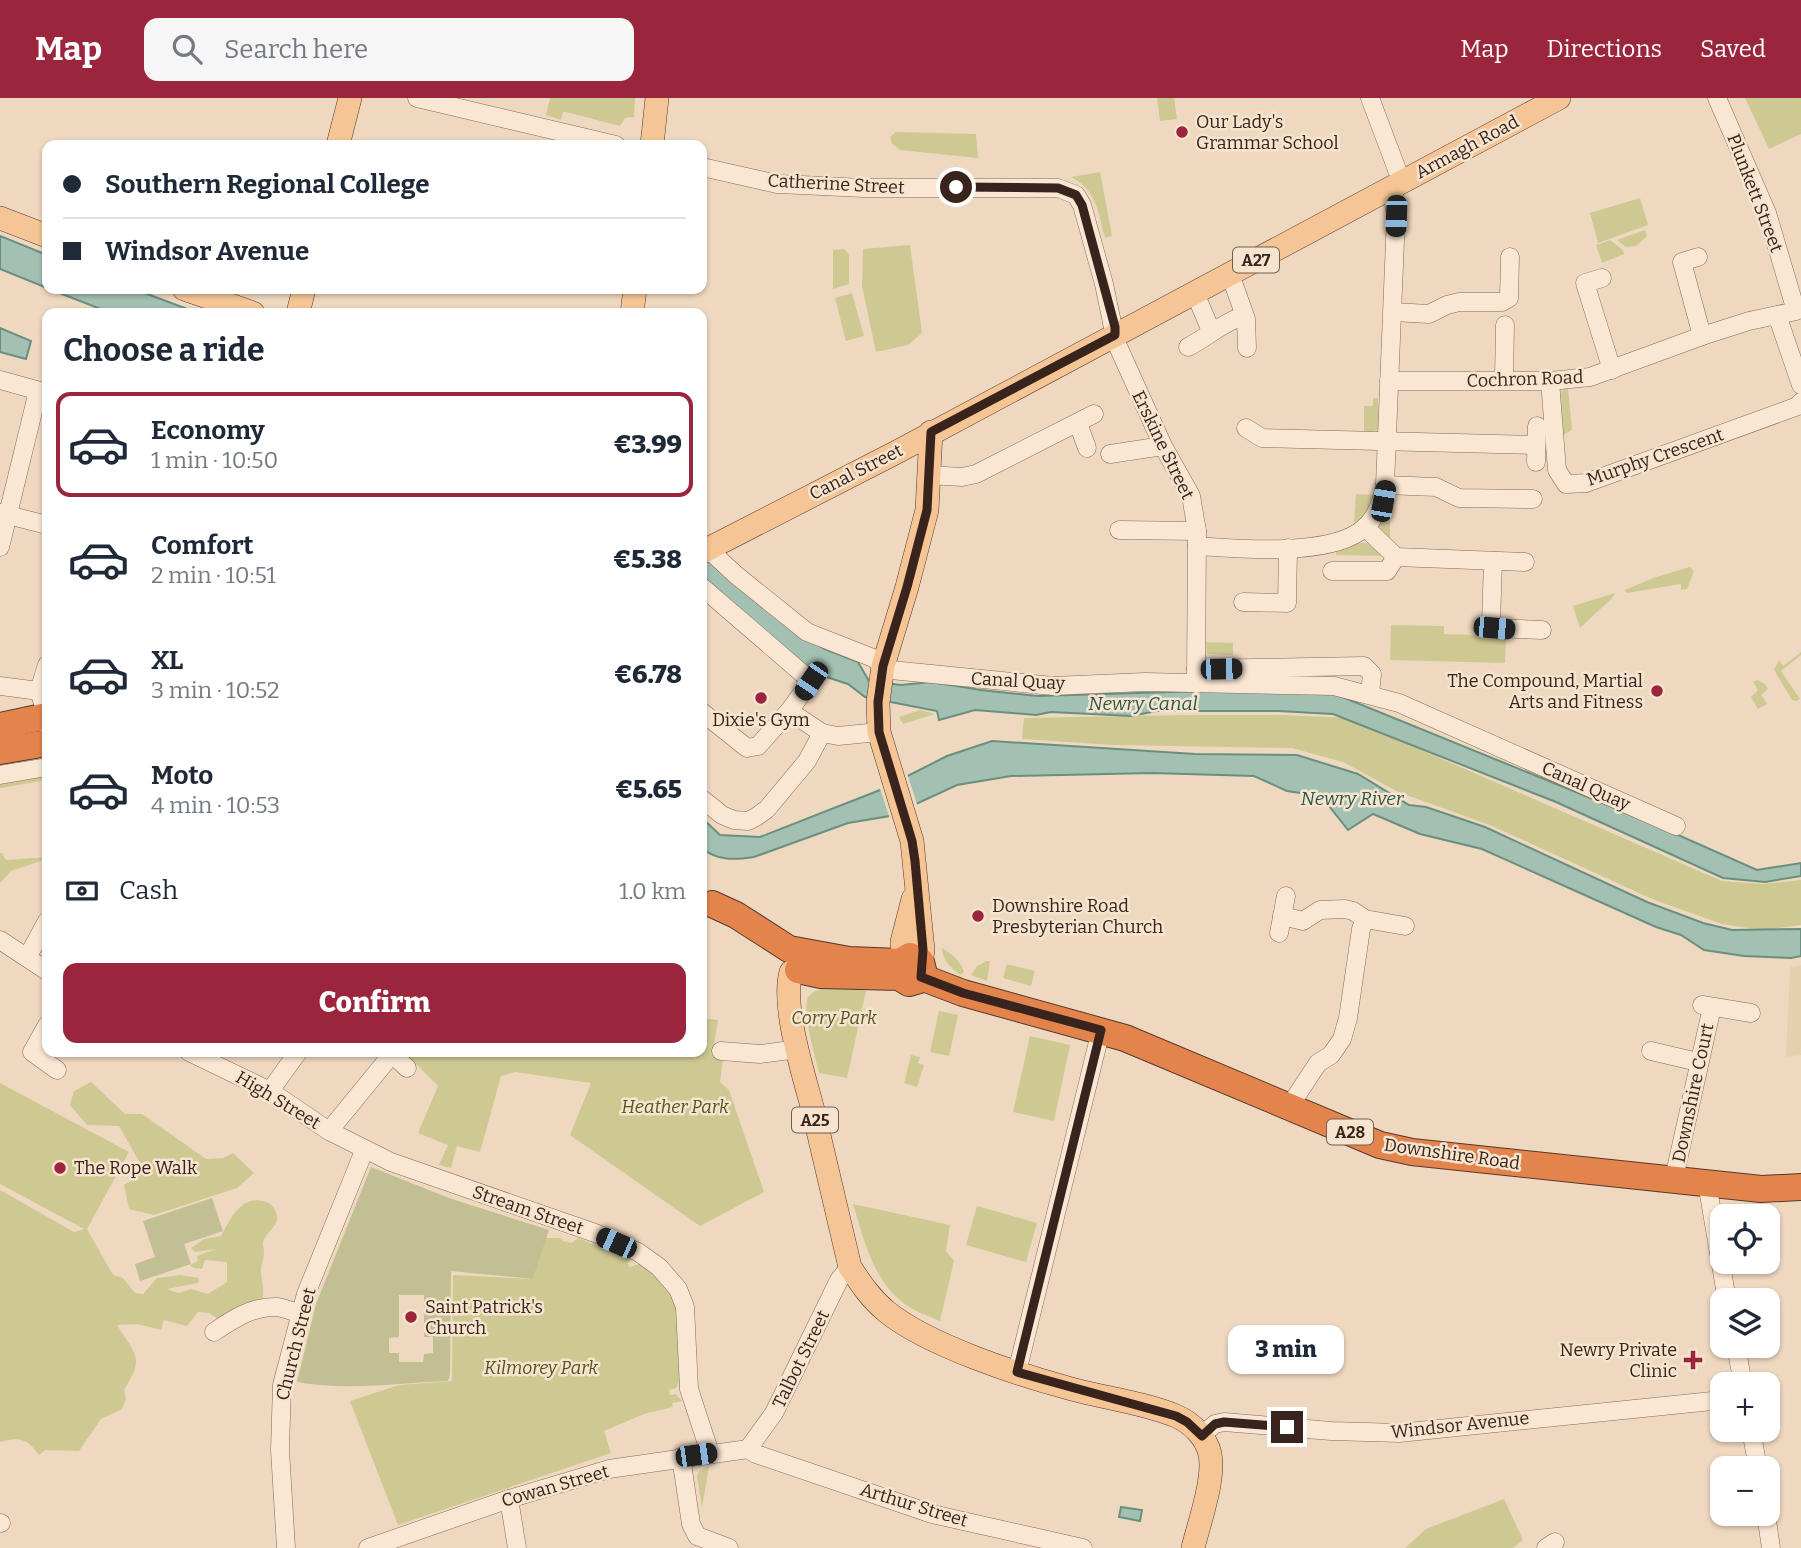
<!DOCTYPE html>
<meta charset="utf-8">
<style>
:root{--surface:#fff;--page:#f6f6f7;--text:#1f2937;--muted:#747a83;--line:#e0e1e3;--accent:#9a253c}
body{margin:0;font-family:Bitter,serif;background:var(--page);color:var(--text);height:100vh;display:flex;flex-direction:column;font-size:26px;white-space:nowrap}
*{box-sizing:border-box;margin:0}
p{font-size:23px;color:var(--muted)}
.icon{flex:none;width:38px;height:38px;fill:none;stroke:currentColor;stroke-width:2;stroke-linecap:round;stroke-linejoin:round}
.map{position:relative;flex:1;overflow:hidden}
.side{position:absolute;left:42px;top:210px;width:665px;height:749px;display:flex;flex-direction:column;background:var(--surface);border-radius:14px;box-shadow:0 2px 5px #0004}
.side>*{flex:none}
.guide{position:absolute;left:42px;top:42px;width:665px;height:154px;border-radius:14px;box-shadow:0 2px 5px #0004;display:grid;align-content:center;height:154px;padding:0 21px;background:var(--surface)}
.tools{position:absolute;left:1710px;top:1106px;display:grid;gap:14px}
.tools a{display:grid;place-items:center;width:70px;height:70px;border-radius:14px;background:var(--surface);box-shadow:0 2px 5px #0004;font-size:35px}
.end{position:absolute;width:32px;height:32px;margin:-16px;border:9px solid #38241c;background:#fff;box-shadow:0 0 0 4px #fff}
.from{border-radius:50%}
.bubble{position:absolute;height:49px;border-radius:14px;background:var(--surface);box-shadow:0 2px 5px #0004;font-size:23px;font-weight:800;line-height:49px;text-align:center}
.car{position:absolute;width:21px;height:42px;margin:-21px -10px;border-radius:9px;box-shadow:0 0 5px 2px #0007;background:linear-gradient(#222 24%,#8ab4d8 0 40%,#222 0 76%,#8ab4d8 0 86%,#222 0)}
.guide b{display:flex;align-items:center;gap:24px;height:66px;font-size:26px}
.guide b+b{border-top:2px solid var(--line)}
.guide i{width:18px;height:18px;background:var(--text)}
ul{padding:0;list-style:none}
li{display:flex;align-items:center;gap:21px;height:105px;margin:0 14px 10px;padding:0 7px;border:4px solid transparent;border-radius:14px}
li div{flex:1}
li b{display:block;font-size:26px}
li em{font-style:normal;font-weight:800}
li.selected{border-color:var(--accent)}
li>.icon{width:63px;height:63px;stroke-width:1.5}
h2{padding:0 21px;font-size:32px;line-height:84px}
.pay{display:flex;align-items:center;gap:18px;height:77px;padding:0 21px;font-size:26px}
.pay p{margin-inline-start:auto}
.action{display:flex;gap:14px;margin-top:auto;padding:14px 21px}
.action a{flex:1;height:80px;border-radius:14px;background:var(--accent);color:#fff;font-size:28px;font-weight:800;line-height:80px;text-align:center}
header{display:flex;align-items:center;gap:42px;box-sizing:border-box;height:98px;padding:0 35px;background:var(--accent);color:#fff}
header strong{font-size:33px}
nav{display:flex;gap:38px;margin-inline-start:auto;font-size:24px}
.search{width:490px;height:63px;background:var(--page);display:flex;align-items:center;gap:18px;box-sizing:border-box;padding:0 24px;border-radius:14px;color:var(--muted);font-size:26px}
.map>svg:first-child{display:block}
.farmland{fill:#e5d1ad}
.green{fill:#cec993}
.cemetery{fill:#c2bf93;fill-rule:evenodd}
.water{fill:#a3c1b2;stroke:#6a8f7f;stroke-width:2}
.pier{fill:#efd8c0}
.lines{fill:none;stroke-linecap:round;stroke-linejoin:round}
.minor-casing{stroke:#896857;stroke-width:19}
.major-casing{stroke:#56372c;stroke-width:24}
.highway-casing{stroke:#56372c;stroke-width:28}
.minor{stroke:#fae7d3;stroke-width:18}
.major{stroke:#f5c595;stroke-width:23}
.highway{stroke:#e3844c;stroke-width:26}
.route{stroke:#38241c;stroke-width:9}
.poi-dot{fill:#9a253c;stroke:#f7e4cf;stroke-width:2.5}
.labels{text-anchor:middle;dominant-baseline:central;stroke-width:5;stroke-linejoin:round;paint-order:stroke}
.shield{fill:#f7e4cf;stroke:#715e52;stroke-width:2}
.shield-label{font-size:16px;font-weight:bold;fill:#38241c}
.poi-label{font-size:18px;fill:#38241c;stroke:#f7e4cf;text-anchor:start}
.street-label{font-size:18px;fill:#38241c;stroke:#f7e4cf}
.park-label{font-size:18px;font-style:italic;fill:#525522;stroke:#f7e4cf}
.water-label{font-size:19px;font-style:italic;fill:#2b584d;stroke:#f7e4cf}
</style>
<header>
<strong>Map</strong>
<div class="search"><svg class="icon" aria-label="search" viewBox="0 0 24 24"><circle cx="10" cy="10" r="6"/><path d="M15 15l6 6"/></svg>Search here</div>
<nav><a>Map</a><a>Directions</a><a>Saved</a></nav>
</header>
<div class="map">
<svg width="1801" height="1450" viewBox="0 0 1801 1450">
<rect width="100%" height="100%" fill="#efd8c0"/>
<polygon class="farmland" points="1801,867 1801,957 1786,959 1790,869"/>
<g class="green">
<polygon points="550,0 635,0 634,19 625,20 620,28 566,14 563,14 561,22 546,17"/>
<polygon points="1157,0 1174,0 1177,21 1160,23"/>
<polygon points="1745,0 1801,0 1801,36 1769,51"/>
<polygon points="896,34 976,36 978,60 900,52 892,46 890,39"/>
<path d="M1100,74L1112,138L1105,140C1098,114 1097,92 1071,79Z"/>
<polygon points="1640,100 1648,127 1598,145 1590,115"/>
<polygon points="1645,132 1647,138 1636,148 1626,149 1617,142"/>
<polygon points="1610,142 1623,152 1624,156 1602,165 1596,147"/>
<polygon points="910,147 922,235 908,247 876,254 862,188 863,151"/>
<polygon points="844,151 849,157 849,186 833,191 833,152"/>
<polygon points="852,195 864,238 846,243 835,200"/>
<polygon points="1568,290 1572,332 1563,337 1561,295 1562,292"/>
<polygon points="1373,300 1378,300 1378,332 1364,335 1364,308 1373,308"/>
<polygon points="1356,396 1375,397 1364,418 1354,426"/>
<path d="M1390,403V447C1373,425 1378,426 1390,403Z"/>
<polygon points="1360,445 1367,445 1383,458 1336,457 1336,451"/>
<polygon points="1690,469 1694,473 1687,491 1681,492 1681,486 1627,495 1625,492 1653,480"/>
<polygon points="1615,495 1613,499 1580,530 1573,508"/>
<polygon points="1391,527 1444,528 1444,536 1506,538 1505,565 1390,562"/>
<polygon points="1206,544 1233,545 1233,557 1207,556"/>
<polygon points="1801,554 1801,557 1781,573 1800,601 1796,603 1792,602 1774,572 1779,562 1783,568"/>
<polygon points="1757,582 1765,586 1768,591 1761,597 1767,606 1758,611 1751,599 1758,592 1753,584"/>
<polygon points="921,612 935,616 903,626 899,619"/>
<polygon points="1183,617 1285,617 1348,620 1722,783 1763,786 1801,782 1801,827 1761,832 1722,826 1702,819 1652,801 1492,728 1398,694 1343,664 1292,650 1114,647 1022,641 1024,620"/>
<polygon points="47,678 47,682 0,690 0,686"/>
<polygon points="0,755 2,755 6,762 47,759 47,761 11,773 0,785"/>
<path d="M942,850C952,856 960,862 964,874L960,877C950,869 943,863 942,850Z"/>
<polygon points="987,863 990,863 987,883 971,877 977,868"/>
<polygon points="1007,866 1035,873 1031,888 1003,880"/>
<path d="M847,889L866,893L847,980L819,975C816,961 800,909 809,898C818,888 835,890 847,889Z"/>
<polygon points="939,913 958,917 949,958 930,954"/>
<polygon points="702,920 718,922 714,947 723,961 720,984 729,992 764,1094 700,1128 570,1037 591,985 515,974 501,978 480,1054 457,1048 451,1070 439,1067 448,1047 418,1035 438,988 404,954 702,954"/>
<polygon points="1030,938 1070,947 1054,1023 1013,1014"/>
<polygon points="911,957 920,959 918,965 924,967 917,989 904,985"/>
<polygon points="91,984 125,1016 142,1016 206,1061 224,1060 233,1055 254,1075 237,1090 154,1117 129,1111 124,1087 145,1074 119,1028 87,1027 70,1007 74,993"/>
<path d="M0,985L129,1054L87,1131L113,1177L123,1180L135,1195L143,1196L157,1180L181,1177L199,1180L198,1185L167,1191L178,1195L191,1191L208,1196L227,1184V1164L205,1162L202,1171L194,1170L190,1167L198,1163L197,1158L216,1151L195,1154L191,1150L204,1141L221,1138C230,1122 240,1098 263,1103C270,1104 275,1109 277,1117C279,1129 265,1134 263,1145C263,1148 264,1152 264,1155C264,1161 261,1166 261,1171C261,1184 265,1190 262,1203L218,1221L209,1215L198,1214L187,1228L164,1222L161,1232L137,1226L117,1227C136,1258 145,1258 124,1292L126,1301L122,1311L101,1321L79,1353L45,1352L39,1357C28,1341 19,1338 0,1344V1092L74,1134L84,1131L0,1086Z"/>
<path d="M853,1106L950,1127L946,1153L954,1163L940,1223C929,1218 915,1214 905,1206C873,1183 864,1142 853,1106Z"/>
<polygon points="977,1108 1037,1125 1026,1164 966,1147"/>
<path d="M546,1140H560L563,1143L572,1145L578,1140L629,1160L630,1163L627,1165L630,1169L639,1166C656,1176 670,1189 676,1207L681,1280L676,1290L669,1292L670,1297L676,1296L682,1303L672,1305L673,1309L644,1316L604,1333L611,1355L398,1427L350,1303L399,1287L452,1283L453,1177L533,1181Z"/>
<polygon points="709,1368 702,1410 697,1378 699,1373"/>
<polygon points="1504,1401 1523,1442 1513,1450 1405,1450 1426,1431"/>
</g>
<g class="cemetery">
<path d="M371,1069L449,1100L549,1132L533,1181L451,1173L450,1276L448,1283C398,1285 346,1293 297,1284L316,1206ZM424,1197V1239H433V1255L424,1256L423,1264H399V1255H389V1240L399,1239V1197Z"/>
<polygon points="212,1100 223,1133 184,1146 191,1166 140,1183 135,1166 155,1159 143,1123"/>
</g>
<g class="water">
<polygon points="0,138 47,157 47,190 0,171"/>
<polygon points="49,191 134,191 198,215 111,215"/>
<polygon points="0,230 31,243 26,261 0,254"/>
<polygon points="702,452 798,536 825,551 858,564 869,583 901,587 931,584 981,592 1038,598 1204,593 1335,596 1642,721 1757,772 1801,765 1801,778 1765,784 1723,780 1556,704 1333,616 1278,613 1157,613 1131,618 1051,614 1036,617 975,612 939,622 937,613 865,599 848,586 811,574 702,481"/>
<path d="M992,643L1195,656L1297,657L1358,676L1409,707L1426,709L1485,729L1647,804L1703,825L1732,832L1801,831V858L1791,860L1744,858L1704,852L1681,837L1656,829L1482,751L1420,736L1373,716L1348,732L1321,698L1287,693L1254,678L1152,675L1011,678L957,687L890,718L848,725L754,759C734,762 717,763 702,750V720L720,737L760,739L880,692L947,658Z"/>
<polygon points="1121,1409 1142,1412 1140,1423 1119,1419"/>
</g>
<polygon class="pier" points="907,675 918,709 890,721 879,688"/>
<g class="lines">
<g class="minor-casing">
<g id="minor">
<polyline points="417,0 616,47"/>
<polyline points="702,69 777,86 801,87 863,90 1058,90 1076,97 1082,107 1104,186 1116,244 1163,348 1191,398 1197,433 1196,586"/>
<polyline points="1698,159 1682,164 1702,238"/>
<polyline points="1230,176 1246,221 1247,250"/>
<polyline points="1602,180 1585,185 1612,272"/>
<polyline points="1195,195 1211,233"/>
<polyline points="1393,214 1429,216 1447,207 1459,204 1502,204 1509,200 1510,159"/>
<polyline points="1777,217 1801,287"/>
<path d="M1188,249C1207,239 1220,227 1240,219"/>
<polyline points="0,282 47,295"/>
<polyline points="1504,282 1505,227"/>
<polyline points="1389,283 1550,283 1590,279 1702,238 1749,223 1796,213 1767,115 1717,0"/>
<polyline points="1550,283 1557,372 1566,386 1586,385 1798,308 1801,304"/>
<polyline points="1078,325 1087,350"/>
<polyline points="1246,330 1262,340 1536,347"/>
<polyline points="1110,356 1163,348"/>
<polyline points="1536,364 1537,328"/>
<polyline points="928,377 962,379 976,376 1094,316"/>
<polyline points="1385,387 1436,389 1459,400 1533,401"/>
<polyline points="0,415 47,427"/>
<polyline points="1365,429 1396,459 1525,464"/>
<polyline points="1119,432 1197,433"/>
<path d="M1197,448C1240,451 1323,458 1359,434C1376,423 1382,405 1385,387L1396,118L1393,99L1399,77L1370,0"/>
<polyline points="0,449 38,293"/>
<polyline points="707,450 736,477 807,534 873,560 891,572 1053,588 1145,584 1334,588 1399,605 1676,728"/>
<polyline points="1493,463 1491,526 1494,530 1542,532"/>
<polyline points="1332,473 1387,473 1396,459"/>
<polyline points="702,489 811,583 789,613 758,648 747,650 702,614"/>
<polyline points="1243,504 1287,505 1288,450"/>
<polyline points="1196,571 1364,568 1372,576 1370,596"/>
<polyline points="0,588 39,593"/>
<polyline points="39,593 44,608 46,627"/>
<polyline points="39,593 47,567"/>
<polyline points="789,613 822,635 838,638 879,634"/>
<polyline points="0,677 47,669"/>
<polyline points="702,701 722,717 734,722 748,723 756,719 767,711 807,663 822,635"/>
<polyline points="1282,818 1303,823 1320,812 1345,811 1353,813 1365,821 1405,828"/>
<polyline points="1279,835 1286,798"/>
<polyline points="0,842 47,873"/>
<polyline points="28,858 47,823"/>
<polyline points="1702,907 1751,915"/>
<polyline points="47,927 32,954 57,972"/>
<polyline points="721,953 760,956 798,951"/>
<polyline points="1651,953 1698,964"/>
<polyline points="189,954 270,993 329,1033 391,1064 595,1135 638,1154 659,1169 678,1191 685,1209 689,1291 710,1355"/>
<polyline points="270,993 298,954"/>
<polyline points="1289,1009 1318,965 1331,957 1342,941 1348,920 1361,831 1365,821"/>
<polyline points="329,1033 392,956 407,970"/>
<polyline points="1674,1080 1712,909"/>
<polyline points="1707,1085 1727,1202"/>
<path d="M214,1234C233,1221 253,1208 277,1209C285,1210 293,1214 300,1215"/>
<polyline points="1736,1248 1743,1286"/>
<polyline points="1017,1274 1101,932"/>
<polyline points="1751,1332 1758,1370"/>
<polyline points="1202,1337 1215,1326 1224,1324 1331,1333 1399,1335 1722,1302"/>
<polyline points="748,1351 756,1356 932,1416 1083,1450"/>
<polyline points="748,1351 774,1315 839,1182 850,1169"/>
<polyline points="681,1359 691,1426 697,1438 729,1450"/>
<polyline points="509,1401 517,1450"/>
<polyline points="1766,1416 1771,1450"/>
<polyline points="0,1425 1,1425"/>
<polyline points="286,1450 280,1352 282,1287 306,1196 364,1053"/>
<polyline points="368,1450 509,1401 609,1371 748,1351"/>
<polyline points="1546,1450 1555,1444"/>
</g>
</g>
<g class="major-casing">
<g id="major">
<polyline points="338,47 350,0"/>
<polyline points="652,47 657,0"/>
<polyline points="0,120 47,138"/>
<polyline points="184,191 253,215"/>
<polyline points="298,215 304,191"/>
<polyline points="632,215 635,191"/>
<polyline points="702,454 895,355 1559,0"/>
<polyline points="903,861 902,844 913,801"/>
<polyline points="921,864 923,852 912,743 879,634 878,604 883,568 907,489 927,412 931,334"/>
<path d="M791,874C781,909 805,980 814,1016C826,1067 838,1118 850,1169C861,1186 871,1201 887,1214C928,1247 1016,1276 1068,1290C1103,1300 1142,1304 1176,1318C1192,1325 1206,1339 1210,1356C1215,1381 1199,1425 1193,1450"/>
</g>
</g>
<g class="highway-casing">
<g id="highway">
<polyline points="0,628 47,618"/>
<polyline points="0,653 47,645"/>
<polyline points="712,806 736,817 789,851 849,862 900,864 910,858 921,864 923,872 919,882 909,885 899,879 821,877 798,872"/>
<polyline points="921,879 963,895 1125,940 1380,1047 1412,1054 1761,1091 1801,1089"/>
</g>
</g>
<use href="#minor" class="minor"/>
<use href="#major" class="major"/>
<use href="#highway" class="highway"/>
</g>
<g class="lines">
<polyline class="route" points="956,89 1058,90 1076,97 1082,107 1115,229 1115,237 931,334 927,412 907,489 883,568 878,604 879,634 912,743 915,763 923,852 921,879 963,895 1101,932 1017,1274 1176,1318 1187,1324 1202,1338 1215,1326 1224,1324 1287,1329"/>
</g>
<g class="poi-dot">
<circle cx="1182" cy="34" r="7"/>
<circle cx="1657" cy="593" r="7"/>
<circle cx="761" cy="600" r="7"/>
<circle cx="978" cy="818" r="7"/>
<circle cx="60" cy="1070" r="7"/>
<circle cx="411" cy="1219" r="7"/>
<path d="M1689.5 1251.5h7v7h7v7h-7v7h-7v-7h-7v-7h7z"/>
</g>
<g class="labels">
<g class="shield">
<rect x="1233" y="149.5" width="46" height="25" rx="5"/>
<rect x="792" y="1009.5" width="46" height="25" rx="5"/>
<rect x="1327" y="1021.5" width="46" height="25" rx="5"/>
</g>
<g class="shield-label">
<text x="1256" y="162">A27</text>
<text x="815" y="1022">A25</text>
<text x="1350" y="1034">A28</text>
</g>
<g class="poi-label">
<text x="1196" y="24">Our Lady's<tspan x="1196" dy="21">Grammar School</tspan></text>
<text x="1643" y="583" text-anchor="end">The Compound, Martial<tspan x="1643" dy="21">Arts and Fitness</tspan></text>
<text x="761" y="622" text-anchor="middle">Dixie's Gym</text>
<text x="992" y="808">Downshire Road<tspan x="992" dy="21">Presbyterian Church</tspan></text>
<text x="74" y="1070">The Rope Walk</text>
<text x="425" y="1209">Saint Patrick's<tspan x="425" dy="21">Church</tspan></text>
<text x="1677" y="1252" text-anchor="end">Newry Private<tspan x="1677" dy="21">Clinic</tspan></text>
</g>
<g class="street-label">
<text transform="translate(1467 49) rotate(-28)">Armagh Road</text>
<text transform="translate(836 86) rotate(3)">Catherine Street</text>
<text transform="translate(1755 95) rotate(69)">Plunkett Street</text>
<text transform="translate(1525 281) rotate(-2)">Cochron Road</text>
<text transform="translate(1163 347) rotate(64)">Erskine Street</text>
<text transform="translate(1655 359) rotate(-19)">Murphy Crescent</text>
<text transform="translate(856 374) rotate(-27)">Canal Street</text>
<text transform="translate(1018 583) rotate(3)">Canal Quay</text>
<text transform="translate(1586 688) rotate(24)">Canal Quay</text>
<text transform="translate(1693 995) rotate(-78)">Downshire Court</text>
<text transform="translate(278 1002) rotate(31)">High Street</text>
<text transform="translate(1452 1056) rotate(8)">Downshire Road</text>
<text transform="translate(528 1112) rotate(19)">Stream Street</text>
<text transform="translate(296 1246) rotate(-76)">Church Street</text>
<text transform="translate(801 1261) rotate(-64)">Talbot Street</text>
<text transform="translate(1460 1327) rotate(-6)">Windsor Avenue</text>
<text transform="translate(555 1388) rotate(-16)">Cowan Street</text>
<text transform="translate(914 1407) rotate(17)">Arthur Street</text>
</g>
<g class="park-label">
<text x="834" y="920">Corry Park</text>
<text x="675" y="1009">Heather Park</text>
<text x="541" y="1270">Kilmorey Park</text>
</g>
<g class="water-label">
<text x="1143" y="605">Newry Canal</text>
<text x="1352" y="700">Newry River</text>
</g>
</g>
</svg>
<div class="tools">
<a><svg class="icon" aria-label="locate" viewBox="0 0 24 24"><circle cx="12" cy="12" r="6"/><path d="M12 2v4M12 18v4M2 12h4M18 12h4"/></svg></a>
<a><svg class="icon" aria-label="layers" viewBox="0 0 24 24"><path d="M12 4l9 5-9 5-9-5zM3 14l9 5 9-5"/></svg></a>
<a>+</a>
<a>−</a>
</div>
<i class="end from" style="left:956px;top:89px"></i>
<i class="end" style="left:1287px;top:1329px"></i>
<div class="bubble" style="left:1228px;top:1227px;width:116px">3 min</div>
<i class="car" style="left:1396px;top:118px;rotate:182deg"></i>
<i class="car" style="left:1383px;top:403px;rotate:10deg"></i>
<i class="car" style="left:1494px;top:530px;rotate:95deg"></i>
<i class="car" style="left:1221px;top:571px;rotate:89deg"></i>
<i class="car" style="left:811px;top:583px;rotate:214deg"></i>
<i class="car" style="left:616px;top:1145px;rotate:294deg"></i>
<i class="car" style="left:696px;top:1357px;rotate:82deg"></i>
<div class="guide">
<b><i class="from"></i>Southern Regional College</b>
<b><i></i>Windsor Avenue</b>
</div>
<section class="side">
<h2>Choose a ride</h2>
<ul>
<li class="selected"><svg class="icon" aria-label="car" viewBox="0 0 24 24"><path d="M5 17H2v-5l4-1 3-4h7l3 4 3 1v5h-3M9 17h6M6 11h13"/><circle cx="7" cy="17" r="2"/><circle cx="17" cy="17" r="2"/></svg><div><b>Economy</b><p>1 min · 10:50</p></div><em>€3.99</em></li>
<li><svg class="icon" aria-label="car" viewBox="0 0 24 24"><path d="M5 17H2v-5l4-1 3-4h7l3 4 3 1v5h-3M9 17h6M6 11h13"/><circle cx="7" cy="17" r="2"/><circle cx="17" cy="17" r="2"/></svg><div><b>Comfort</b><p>2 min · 10:51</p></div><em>€5.38</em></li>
<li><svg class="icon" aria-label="car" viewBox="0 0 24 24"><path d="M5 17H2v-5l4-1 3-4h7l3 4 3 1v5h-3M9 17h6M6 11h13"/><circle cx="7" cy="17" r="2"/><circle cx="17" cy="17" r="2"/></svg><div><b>XL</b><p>3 min · 10:52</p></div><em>€6.78</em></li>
<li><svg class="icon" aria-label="car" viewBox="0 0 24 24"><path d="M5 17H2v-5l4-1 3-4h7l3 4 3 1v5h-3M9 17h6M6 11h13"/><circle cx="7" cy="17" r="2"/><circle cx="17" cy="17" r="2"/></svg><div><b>Moto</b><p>4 min · 10:53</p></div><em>€5.65</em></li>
</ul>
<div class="pay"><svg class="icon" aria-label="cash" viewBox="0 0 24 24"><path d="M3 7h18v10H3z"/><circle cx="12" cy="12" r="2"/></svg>Cash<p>1.0 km</p></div>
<div class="action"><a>Confirm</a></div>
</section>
</div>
